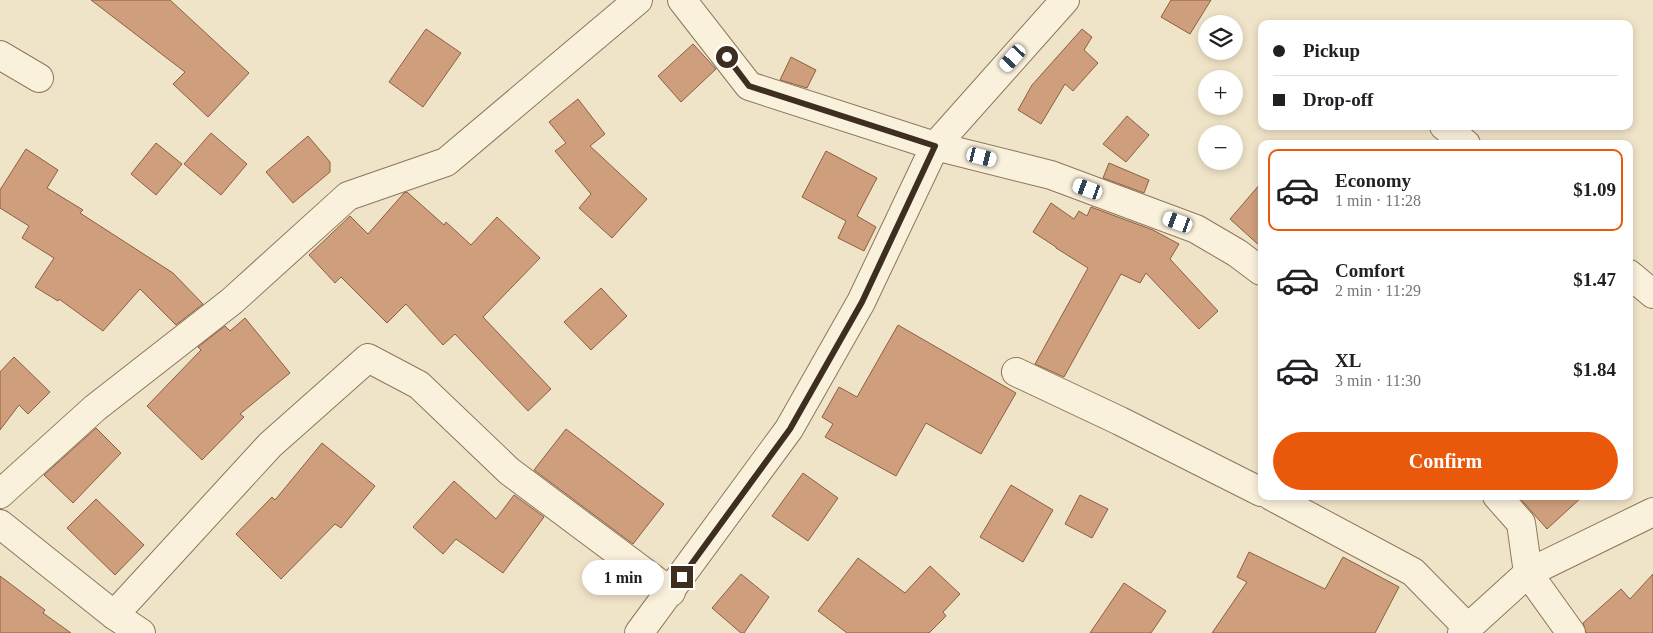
<!DOCTYPE html>
<meta charset="utf-8">
<style>
:root{--surface:#fff;--page:#f2f2f2;--text:#202124;--muted:#757577;--line:#e0e0e0;--accent:#ea580c}
body{margin:0;font-family:"Times New Roman",serif;background:var(--page);color:var(--text);height:100vh;display:flex;flex-direction:column;font-size:19px;white-space:nowrap}
*{box-sizing:border-box;margin:0}
p{font-size:16px;color:var(--muted)}
.icon{flex:none;width:28px;height:28px;fill:none;stroke:currentColor;stroke-width:2;stroke-linecap:round;stroke-linejoin:round}
.map{position:relative;flex:1;overflow:hidden}
.side{position:absolute;left:1258px;top:140px;width:375px;height:360px;display:flex;flex-direction:column;background:var(--surface);border-radius:10px;box-shadow:0 2px 8px #0003}
.side>*{flex:none}
.hud{position:absolute;left:1258px;top:20px;width:375px;height:110px;border-radius:10px;box-shadow:0 2px 8px #0003;display:grid;align-content:center;height:110px;padding:0 15px;background:var(--surface)}
.fabs{position:absolute;left:1198px;top:15px;display:grid;gap:10px}
.fabs a{display:grid;place-items:center;width:45px;height:45px;border-radius:50%;background:var(--surface);box-shadow:0 2px 8px #0003;font-size:25px}
.end{position:absolute;width:22px;height:22px;margin:-11px;border:6px solid #3d2e20;background:#fff;box-shadow:0 0 0 2px #fff}
.from{border-radius:50%}
.bubble{position:absolute;height:35px;border-radius:18px;background:var(--surface);box-shadow:0 2px 8px #0003;font-size:16px;font-weight:700;line-height:35px;text-align:center}
.car{position:absolute;width:15px;height:30px;margin:-15px -8px;border-radius:6px;box-shadow:0 0 4px 1px #0007;background:linear-gradient(#fff 24%,#345 0 40%,#fff 0 76%,#345 0 86%,#fff 0)}
.hud b{display:flex;align-items:center;gap:18px;height:48px;font-size:19px}
.hud b+b{border-top:1px solid var(--line)}
.hud i{width:12px;height:12px;background:var(--text)}
ul{padding:9px 0 0;list-style:none}
li{display:flex;align-items:center;gap:15px;height:82px;margin:0 10px 8px;padding:0 5px;border:2px solid transparent;border-radius:10px}
li div{flex:1}
li b{display:block;font-size:19px}
li em{font-style:normal;font-weight:700}
li.active{border-color:var(--accent)}
li>.icon{width:45px;height:45px;stroke-width:1.5}
.cta{display:flex;gap:10px;margin-top:auto;padding:10px 15px}
.cta a{flex:1;height:58px;border-radius:30px;background:var(--accent);color:#fff;font-size:20px;font-weight:700;line-height:58px;text-align:center}
.map>svg:first-child{display:block}
.building{fill:#cf9f7d;stroke:#8d5f41}
.lines{fill:none;stroke-linecap:round;stroke-linejoin:round}
.street-casing{stroke:#8d765c;stroke-width:30}
.street{stroke:#faf1dc;stroke-width:28}
.route{stroke:#3d2e20;stroke-width:6}
</style>
<div class="map">
<svg width="1653" height="633" viewBox="0 0 1653 633">
<rect width="100%" height="100%" fill="#f0e4c8"/>
<g class="building">
<polygon points="91,0 170,0 249,73 208,117 173,84 185,72"/>
<polygon points="1171,0 1211,0 1190,34 1161,17"/>
<polygon points="426,29 461,53 423,107 389,82"/>
<polygon points="1082,29 1092,37 1084,50 1098,63 1073,91 1065,84 1041,124 1018,110 1032,85"/>
<polygon points="693,44 716,69 681,102 658,76"/>
<polygon points="791,57 816,70 807,88 780,80"/>
<polygon points="578,99 605,134 590,146 647,199 612,238 579,208 591,194 555,151 566,143 549,122"/>
<polygon points="1127,116 1149,135 1126,162 1103,144"/>
<polygon points="211,133 247,164 221,195 184,164"/>
<polygon points="308,136 330,162 330,172 293,203 266,172"/>
<polygon points="156,143 182,164 156,195 131,174"/>
<polygon points="26,149 58,170 47,188 83,210 80,213 173,273 203,304 176,325 140,289 103,331 59,299 58,301 35,287 54,258 22,238 29,226 0,208 0,190"/>
<polygon points="826,151 877,178 857,216 876,227 864,251 838,238 846,221 802,197"/>
<polygon points="1109,163 1149,180 1144,193 1103,178"/>
<polygon points="1261,183 1261,247 1230,219"/>
<polygon points="407,192 444,225 446,222 471,245 497,217 540,258 483,317 551,389 528,411 455,334 443,345 406,304 387,323 341,277 335,283 309,255 350,216 368,234 404,193"/>
<polygon points="1051,203 1074,219 1079,211 1087,216 1091,207 1153,230 1179,244 1170,259 1218,311 1199,329 1146,273 1140,283 1121,274 1064,377 1035,364 1088,268 1056,248 1056,247 1033,232"/>
<polygon points="601,288 627,316 591,350 564,322"/>
<polygon points="245,318 290,373 240,414 244,417 202,460 147,406 201,350 198,347 225,326 230,331"/>
<polygon points="898,325 1016,393 981,454 926,423 896,476 825,437 833,424 822,417 839,387 857,397"/>
<polygon points="14,357 50,392 28,414 19,405 0,430 0,372"/>
<polygon points="96,428 121,453 73,503 44,475"/>
<polygon points="566,429 664,504 633,544 534,470"/>
<polygon points="322,443 375,486 341,528 335,524 281,579 236,534 272,497 275,500"/>
<polygon points="803,473 838,498 808,541 772,516"/>
<polygon points="454,481 496,519 514,495 544,517 503,573 456,539 443,554 413,527"/>
<polygon points="1011,485 1053,510 1023,562 980,537"/>
<polygon points="1080,495 1108,509 1092,538 1065,524"/>
<polygon points="1518,496 1583,496 1547,529"/>
<polygon points="96,499 144,545 115,575 67,528"/>
<polygon points="1249,552 1325,589 1343,557 1399,587 1375,633 1212,633 1247,582 1237,577"/>
<polygon points="858,558 905,593 930,566 960,594 943,612 946,616 929,633 847,633 818,611"/>
<polygon points="741,574 769,597 744,633 741,633 712,608"/>
<polygon points="1653,574 1653,633 1586,633 1583,623 1621,589 1630,599"/>
<polygon points="0,576 45,610 43,613 71,633 0,633"/>
<polygon points="1124,583 1166,611 1151,633 1090,633"/>
</g>
<g class="lines">
<g class="street-casing">
<g id="street">
<polyline points="682,0 749,86 935,146 1051,175 1196,229 1237,253 1261,271"/>
<polyline points="0,55 39,78"/>
<polyline points="1444,126 1466,144"/>
<polyline points="1629,274 1653,294"/>
<polyline points="1016,372 1120,421 1261,492"/>
<polyline points="0,494 95,408 232,301 348,196 446,162 638,0"/>
<polyline points="1271,496 1413,572 1468,628"/>
<polyline points="1497,496 1521,523 1528,573 1571,633"/>
<polyline points="0,524 114,615 141,633"/>
<polyline points="114,615 270,445 368,358 419,385 509,471 671,592"/>
<polyline points="639,633 789,429 861,302 935,146 1065,0"/>
<polyline points="1462,633 1528,573 1653,512"/>
</g>
</g>
<use href="#street" class="street"/>
</g>
<g class="lines">
<polyline class="route" points="682,577 790,429 862,302 935,146 749,86 727,57"/>
</g>
</svg>
<div class="fabs">
<a><svg class="icon" aria-label="layers" viewBox="0 0 24 24"><path d="M12 4l9 5-9 5-9-5zM3 14l9 5 9-5"/></svg></a>
<a>+</a>
<a>−</a>
</div>
<i class="end from" style="left:727px;top:57px"></i>
<i class="end" style="left:682px;top:577px"></i>
<div class="bubble" style="left:582px;top:560px;width:82px">1 min</div>
<i class="car" style="left:1013px;top:58px;rotate:222deg"></i>
<i class="car" style="left:982px;top:157px;rotate:104deg"></i>
<i class="car" style="left:1088px;top:189px;rotate:290deg"></i>
<i class="car" style="left:1178px;top:222px;rotate:290deg"></i>
<div class="hud">
<b><i class="from"></i>Pickup</b>
<b><i></i>Drop-off</b>
</div>
<section class="side">
<ul>
<li class="active"><svg class="icon" aria-label="car" viewBox="0 0 24 24"><path d="M5 17H2v-5l4-1 3-4h7l3 4 3 1v5h-3M9 17h6M6 11h13"/><circle cx="7" cy="17" r="2"/><circle cx="17" cy="17" r="2"/></svg><div><b>Economy</b><p>1 min · 11:28</p></div><em>$1.09</em></li>
<li><svg class="icon" aria-label="car" viewBox="0 0 24 24"><path d="M5 17H2v-5l4-1 3-4h7l3 4 3 1v5h-3M9 17h6M6 11h13"/><circle cx="7" cy="17" r="2"/><circle cx="17" cy="17" r="2"/></svg><div><b>Comfort</b><p>2 min · 11:29</p></div><em>$1.47</em></li>
<li><svg class="icon" aria-label="car" viewBox="0 0 24 24"><path d="M5 17H2v-5l4-1 3-4h7l3 4 3 1v5h-3M9 17h6M6 11h13"/><circle cx="7" cy="17" r="2"/><circle cx="17" cy="17" r="2"/></svg><div><b>XL</b><p>3 min · 11:30</p></div><em>$1.84</em></li>
</ul>
<div class="cta"><a>Confirm</a></div>
</section>
</div>
